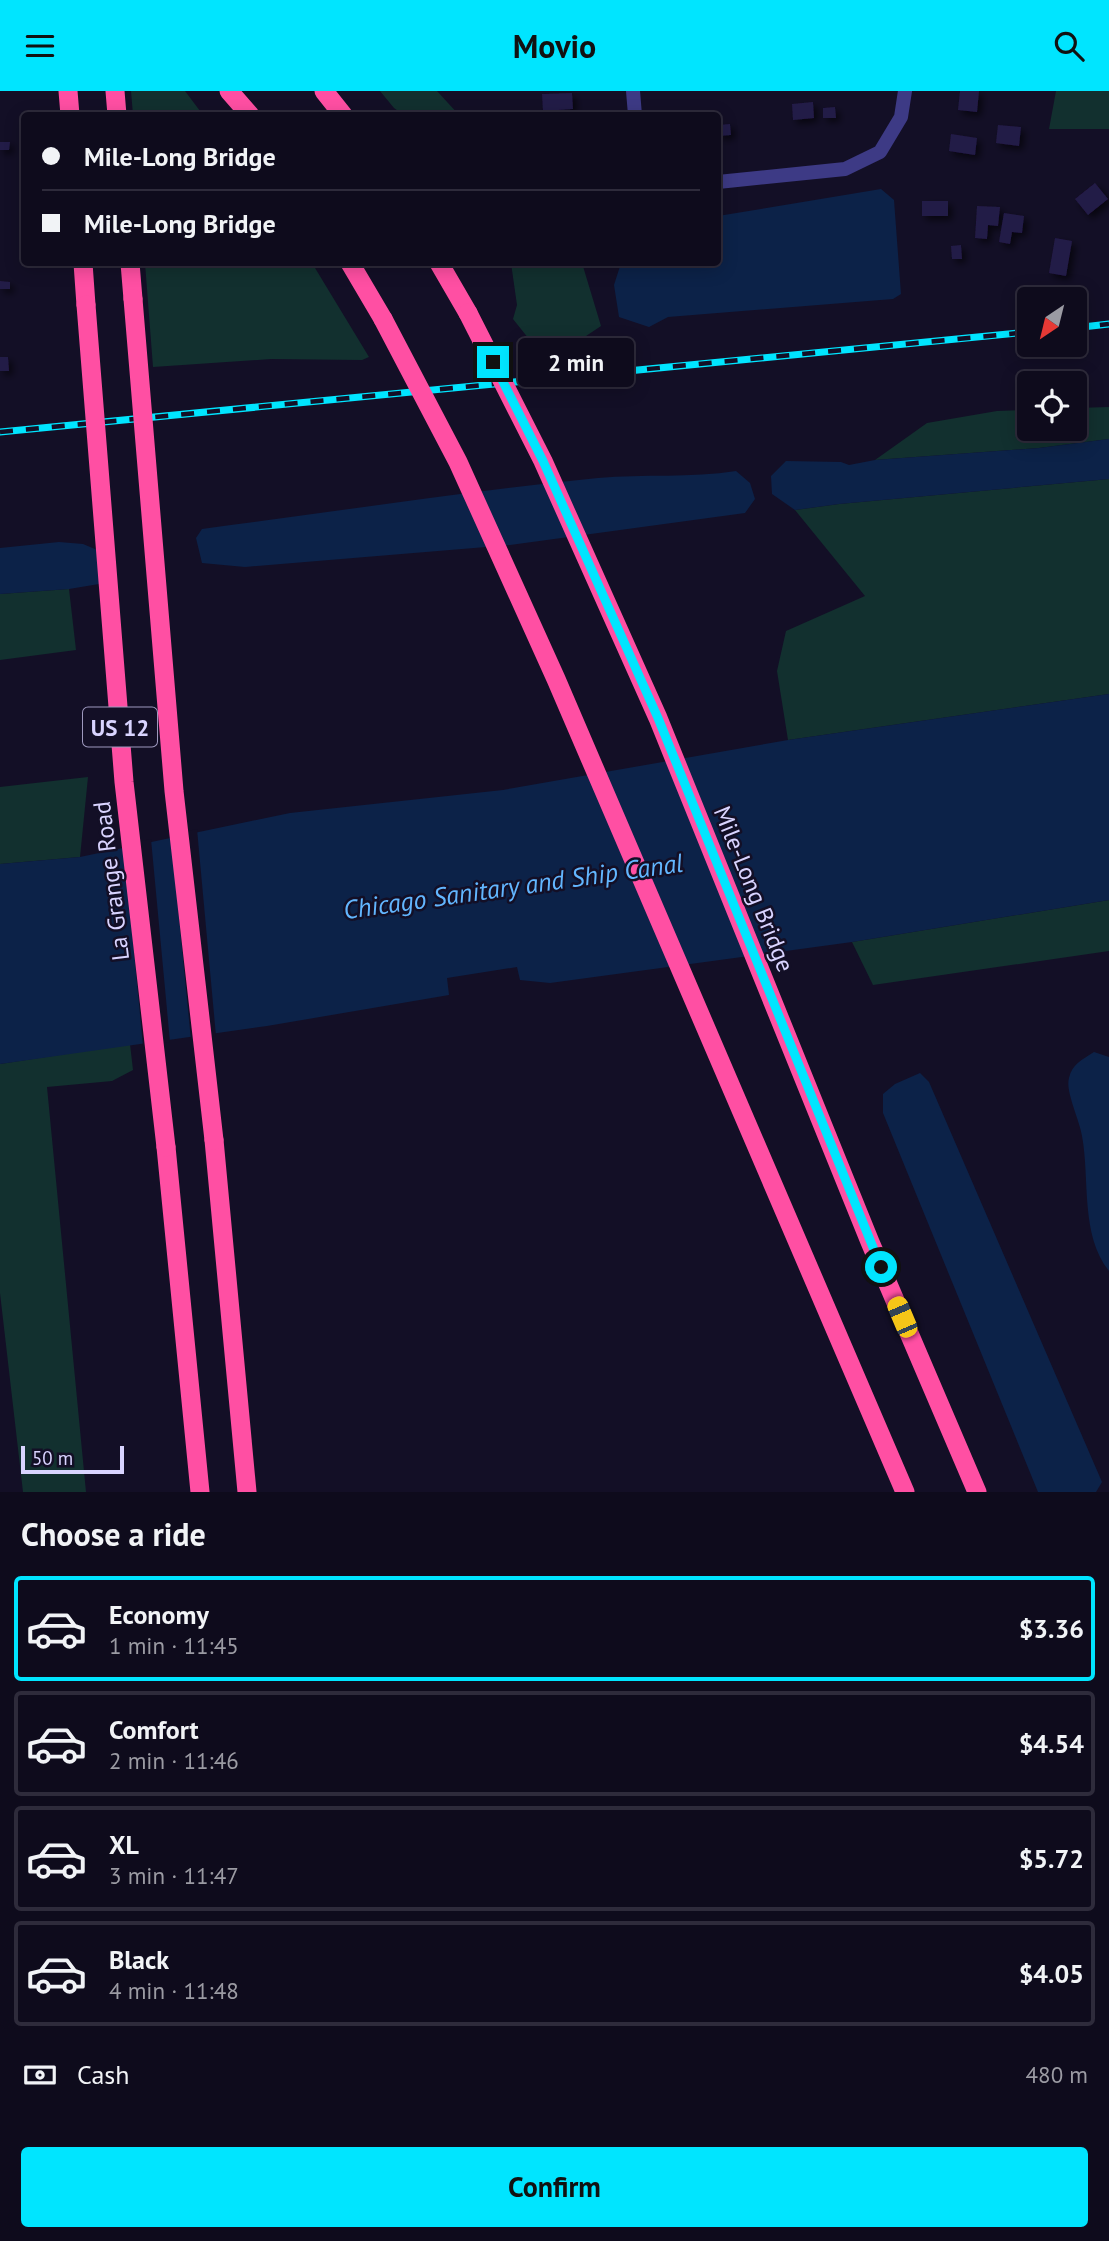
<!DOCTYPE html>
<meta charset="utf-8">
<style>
:root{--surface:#0e0b1c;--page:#171425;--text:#f1f3f6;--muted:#9b9ba3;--line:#2e2b3b;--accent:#00e5ff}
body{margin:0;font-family:"PT Sans",sans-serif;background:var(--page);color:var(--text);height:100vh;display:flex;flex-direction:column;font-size:26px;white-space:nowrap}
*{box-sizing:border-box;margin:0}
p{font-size:23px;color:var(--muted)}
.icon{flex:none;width:38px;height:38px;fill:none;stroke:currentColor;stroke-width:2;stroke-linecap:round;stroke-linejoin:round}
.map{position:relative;height:1401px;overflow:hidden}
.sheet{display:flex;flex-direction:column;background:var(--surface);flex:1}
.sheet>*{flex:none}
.hud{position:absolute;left:21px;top:21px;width:700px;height:154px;border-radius:7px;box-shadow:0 4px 18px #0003,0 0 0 2px var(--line);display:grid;align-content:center;height:154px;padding:0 21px;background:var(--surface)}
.needle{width:46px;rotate:215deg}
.fabs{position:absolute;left:1017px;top:196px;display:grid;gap:14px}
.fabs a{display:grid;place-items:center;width:70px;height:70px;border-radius:7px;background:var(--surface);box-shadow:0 4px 18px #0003,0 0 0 2px var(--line);font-size:35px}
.scale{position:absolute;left:21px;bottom:18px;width:103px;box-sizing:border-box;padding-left:7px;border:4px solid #d9d4ff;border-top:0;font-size:19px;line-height:24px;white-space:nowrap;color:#d9d4ff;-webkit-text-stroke:5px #130f26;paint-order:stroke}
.end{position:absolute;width:32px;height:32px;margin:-16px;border:9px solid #00e5ff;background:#111;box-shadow:0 0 0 4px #111}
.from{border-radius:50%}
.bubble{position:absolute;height:49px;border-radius:7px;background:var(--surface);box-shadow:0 4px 18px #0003,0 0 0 2px var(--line);font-size:23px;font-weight:800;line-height:49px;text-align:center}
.car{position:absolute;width:21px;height:42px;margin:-21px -10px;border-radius:9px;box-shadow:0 0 5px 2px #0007;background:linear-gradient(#f5c518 24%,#345 0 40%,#f5c518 0 76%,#345 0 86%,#f5c518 0)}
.hud b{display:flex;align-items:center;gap:24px;height:66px;font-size:26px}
.hud b+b{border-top:2px solid var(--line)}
.hud i{width:18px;height:18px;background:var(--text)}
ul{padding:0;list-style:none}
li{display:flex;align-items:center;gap:21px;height:105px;margin:0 14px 10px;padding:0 7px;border:4px solid var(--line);border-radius:7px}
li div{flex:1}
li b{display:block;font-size:26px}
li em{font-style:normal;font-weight:800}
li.current{border-color:var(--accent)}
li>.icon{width:63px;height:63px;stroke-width:1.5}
h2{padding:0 21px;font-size:32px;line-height:84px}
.pay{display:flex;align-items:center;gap:18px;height:77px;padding:0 21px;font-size:26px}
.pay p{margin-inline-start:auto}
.cta{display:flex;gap:14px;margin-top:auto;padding:14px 21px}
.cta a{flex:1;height:80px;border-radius:7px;background:var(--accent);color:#111;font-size:28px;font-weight:800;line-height:80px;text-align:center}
header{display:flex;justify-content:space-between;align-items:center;height:91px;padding:0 21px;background:var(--accent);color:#111;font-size:32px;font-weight:800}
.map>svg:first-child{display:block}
.green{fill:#12302f}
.water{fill:#0c2248}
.pier{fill:#130f26}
.building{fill:#241b47;filter:url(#shadow)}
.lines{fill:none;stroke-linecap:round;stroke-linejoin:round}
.minor{stroke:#3d3a85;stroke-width:14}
.highway{stroke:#ff4fa3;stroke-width:19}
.rail-casing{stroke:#00e5ff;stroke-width:7}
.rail{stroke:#130f26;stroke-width:4.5;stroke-dasharray:13;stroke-linecap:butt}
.highway-bridge{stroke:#ff4fa3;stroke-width:19}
.route{stroke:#00e5ff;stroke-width:9}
.labels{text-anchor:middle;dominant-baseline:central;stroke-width:5;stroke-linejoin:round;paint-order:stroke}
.shield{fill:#130f26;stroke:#9e99be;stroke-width:2}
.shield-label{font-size:23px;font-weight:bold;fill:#d9d4ff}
.street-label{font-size:24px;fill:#d9d4ff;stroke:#130f26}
.water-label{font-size:26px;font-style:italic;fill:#62b6ff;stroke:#130f26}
</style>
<header><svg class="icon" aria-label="menu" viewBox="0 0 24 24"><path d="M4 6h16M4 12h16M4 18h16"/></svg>Movio<svg class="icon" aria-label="search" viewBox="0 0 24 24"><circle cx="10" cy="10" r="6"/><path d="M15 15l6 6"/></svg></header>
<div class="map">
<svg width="1109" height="1401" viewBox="0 0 1109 1401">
<defs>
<filter id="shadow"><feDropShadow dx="4" dy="4" stdDeviation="3.5" flood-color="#0009"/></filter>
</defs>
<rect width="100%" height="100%" fill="#130f26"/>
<g class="green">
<polygon points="131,0 185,0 203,24 133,24"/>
<polygon points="380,0 437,0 459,24 404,24 394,17"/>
<polygon points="1056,0 1109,0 1109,38 1049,38"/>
<polygon points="145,172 312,172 369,266 362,269 271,268 153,276"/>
<polygon points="511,172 582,172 601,235 583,247 529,248 513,228 517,214"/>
<polygon points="1109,316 1109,348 1039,357 875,369 927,332 997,320 1029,319 1029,338 1074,338 1075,317"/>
<polygon points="1109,388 1109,603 788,649 777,580 786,540 865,505 795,419 839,413"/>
<polygon points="69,498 76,559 0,569 0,503"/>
<polygon points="88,686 80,766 0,773 0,696"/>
<polygon points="1109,809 1109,860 873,894 852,851"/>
<polygon points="130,953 133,979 112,990 47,996 86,1401 23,1401 0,1202 0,973"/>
</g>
<g class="water">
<polygon points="881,98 894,109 901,203 893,208 668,226 649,236 619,226 614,194 621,172 718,172 718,125"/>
<polygon points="1109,348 1109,388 839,413 795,419 772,403 771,385 786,370 841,371 849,374 875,369 1039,357"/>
<path d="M736,380L750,392L755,408L745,422L510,454L245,476L202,472L196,447L202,438C334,421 466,400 598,387C644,383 691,387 736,380Z"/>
<polygon points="59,451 83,453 114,466 99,493 69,498 0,503 0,457"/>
<polygon points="1109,603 1109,809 852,851 550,892 520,889 517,876 447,887 449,904 267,935 0,973 0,773 80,766 290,722 503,699 788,649"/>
<path d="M1094,961L1109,966V1180C1080,1144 1090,1087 1082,1045C1080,1030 1065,1000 1069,987C1072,973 1082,969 1094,961Z"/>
<polygon points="920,982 929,991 1102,1391 1096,1401 1038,1401 883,1022 883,1003 895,993"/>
</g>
<g class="pier">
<polygon points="197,738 216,945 191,949 171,744"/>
<polygon points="151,748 170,951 143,955 124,754"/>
</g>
<g class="building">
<polygon points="960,0 979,0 977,21 958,19"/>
<polygon points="572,2 573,18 543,20 542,3"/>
<polygon points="813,11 814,27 793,29 792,13"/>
<polygon points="835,16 836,27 823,27 823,17"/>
<polygon points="730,33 731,44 718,45 718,34"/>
<polygon points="998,34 1021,36 1019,55 996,52"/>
<polygon points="951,43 977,47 975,64 949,60"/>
<polygon points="0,51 10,51 9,59 0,59"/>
<polygon points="1095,92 1108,108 1088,124 1075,108"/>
<rect x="922" y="110" width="26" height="15"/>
<polygon points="977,115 1000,116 998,135 988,134 987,148 975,147"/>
<polygon points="1004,122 1024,125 1022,142 1012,141 1010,153 999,151"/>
<polygon points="1055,147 1072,150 1066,185 1049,182"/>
<polygon points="961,154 962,168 952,168 951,155"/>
<polygon points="0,190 10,191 10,198 0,198"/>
<polygon points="0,266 8,266 9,280 0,280"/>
</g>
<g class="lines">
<g class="minor">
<polyline points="633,0 635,24"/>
<polyline points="718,91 845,78 880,61 901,26 905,0"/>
</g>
<g class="highway">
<polyline points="68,0 70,24"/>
<polyline points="115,0 117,24"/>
<polyline points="229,0 250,24"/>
<polyline points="324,0 343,24"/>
<polyline points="83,172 86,214"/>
<polyline points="130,172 133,208"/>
<polyline points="350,172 383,228"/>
<polyline points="439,172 468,222"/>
<polyline points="214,1049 247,1401"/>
<polyline points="166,1056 200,1401"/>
</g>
<g class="rail-casing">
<g id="rail">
<polyline points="1074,237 1109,233"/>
<polyline points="0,341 1029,241"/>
</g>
</g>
<use href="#rail" class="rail"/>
<g class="highway-bridge">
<polyline points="133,208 174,700 214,1049"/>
<polyline points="86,214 124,691 166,1056"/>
<polyline points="468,222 543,370 658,627 870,1151 977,1401"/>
<polyline points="383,228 458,371 556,588 905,1401"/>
</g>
</g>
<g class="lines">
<polyline class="route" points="493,271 543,370 658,627 881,1176"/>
</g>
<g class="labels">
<rect class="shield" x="83" y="616.5" width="74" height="39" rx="5"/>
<g class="shield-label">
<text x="120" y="636">US 12</text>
</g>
<g class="street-label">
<text transform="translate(111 790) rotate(-97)">La Grange Road</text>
<text transform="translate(754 798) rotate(68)">Mile-Long Bridge</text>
</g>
<g class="water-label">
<text transform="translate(513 795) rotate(-8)">Chicago Sanitary and Ship Canal</text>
</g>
</g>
</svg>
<div class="fabs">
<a><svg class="needle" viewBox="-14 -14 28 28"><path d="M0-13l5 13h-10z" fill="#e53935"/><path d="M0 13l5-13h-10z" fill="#9b9ba3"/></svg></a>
<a><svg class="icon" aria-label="locate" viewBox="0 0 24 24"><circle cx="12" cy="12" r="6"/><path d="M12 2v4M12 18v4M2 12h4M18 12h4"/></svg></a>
</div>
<div class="scale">50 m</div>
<i class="end from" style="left:881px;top:1176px"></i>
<i class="end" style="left:493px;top:271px"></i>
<div class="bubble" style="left:518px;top:247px;width:116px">2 min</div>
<i class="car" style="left:902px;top:1226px;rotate:337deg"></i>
<div class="hud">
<b><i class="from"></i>Mile-Long Bridge</b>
<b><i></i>Mile-Long Bridge</b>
</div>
</div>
<section class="sheet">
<h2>Choose a ride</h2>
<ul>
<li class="current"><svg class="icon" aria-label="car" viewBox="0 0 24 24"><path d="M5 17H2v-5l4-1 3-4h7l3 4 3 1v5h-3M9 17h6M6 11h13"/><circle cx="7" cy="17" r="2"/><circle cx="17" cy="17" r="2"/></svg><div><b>Economy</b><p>1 min · 11:45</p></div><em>$3.36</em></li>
<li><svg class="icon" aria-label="car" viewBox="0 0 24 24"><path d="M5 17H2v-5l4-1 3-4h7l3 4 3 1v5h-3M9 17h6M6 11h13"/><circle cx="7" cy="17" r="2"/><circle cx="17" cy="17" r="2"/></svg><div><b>Comfort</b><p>2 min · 11:46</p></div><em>$4.54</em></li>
<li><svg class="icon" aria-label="car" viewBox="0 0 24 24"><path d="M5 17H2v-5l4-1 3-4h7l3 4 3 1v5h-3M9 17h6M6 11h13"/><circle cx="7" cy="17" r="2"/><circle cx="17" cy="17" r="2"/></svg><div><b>XL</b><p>3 min · 11:47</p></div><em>$5.72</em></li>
<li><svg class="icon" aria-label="car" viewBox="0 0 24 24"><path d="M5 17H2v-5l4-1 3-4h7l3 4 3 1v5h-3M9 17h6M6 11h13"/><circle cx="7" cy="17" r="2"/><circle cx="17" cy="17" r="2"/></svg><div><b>Black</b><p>4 min · 11:48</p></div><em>$4.05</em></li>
</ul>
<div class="pay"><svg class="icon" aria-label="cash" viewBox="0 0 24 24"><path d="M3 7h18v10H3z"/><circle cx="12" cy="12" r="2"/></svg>Cash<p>480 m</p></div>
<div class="cta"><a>Confirm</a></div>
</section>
